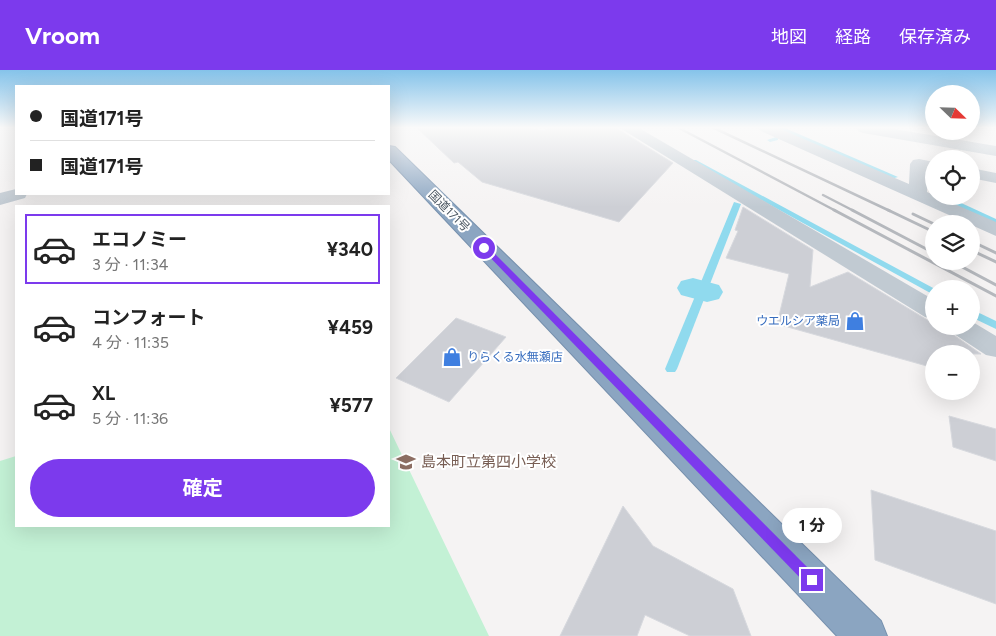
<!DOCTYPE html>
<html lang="ja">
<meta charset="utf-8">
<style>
:root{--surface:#fff;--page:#f6f6f6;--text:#222;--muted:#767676;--line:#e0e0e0;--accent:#7c3aed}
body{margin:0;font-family:Figtree,"Noto Sans JP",sans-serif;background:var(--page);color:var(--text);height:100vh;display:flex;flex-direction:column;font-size:19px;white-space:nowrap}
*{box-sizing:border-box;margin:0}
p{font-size:16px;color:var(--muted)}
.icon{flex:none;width:28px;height:28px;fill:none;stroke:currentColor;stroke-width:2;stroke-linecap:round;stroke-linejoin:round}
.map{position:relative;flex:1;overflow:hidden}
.details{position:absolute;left:15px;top:135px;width:375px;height:322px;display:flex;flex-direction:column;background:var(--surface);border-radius:0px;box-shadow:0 5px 20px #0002}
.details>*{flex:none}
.banner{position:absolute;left:15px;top:15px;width:375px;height:110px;border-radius:0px;box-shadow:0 5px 20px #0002;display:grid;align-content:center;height:110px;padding:0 15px;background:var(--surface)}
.needle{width:32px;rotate:113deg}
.buttons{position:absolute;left:925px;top:15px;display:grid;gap:10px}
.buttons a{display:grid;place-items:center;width:55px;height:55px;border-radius:50%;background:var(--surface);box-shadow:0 5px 20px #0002;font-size:25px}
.end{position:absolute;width:22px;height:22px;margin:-11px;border:6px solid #7c3aed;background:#fff;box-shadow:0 0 0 2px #fff}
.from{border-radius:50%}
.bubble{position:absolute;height:35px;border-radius:18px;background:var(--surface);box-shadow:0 5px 20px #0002;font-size:16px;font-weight:700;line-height:35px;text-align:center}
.banner b{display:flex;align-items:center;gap:18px;height:48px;font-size:19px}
.banner b+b{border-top:1px solid var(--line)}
.banner i{width:12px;height:12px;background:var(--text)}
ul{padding:9px 0 0;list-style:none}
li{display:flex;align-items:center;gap:15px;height:70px;margin:0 10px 8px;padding:0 5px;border:2px solid transparent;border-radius:0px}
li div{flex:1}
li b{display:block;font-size:19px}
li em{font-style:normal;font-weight:700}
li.selected{border-color:var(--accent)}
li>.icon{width:45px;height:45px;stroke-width:1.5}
.button{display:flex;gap:10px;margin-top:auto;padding:10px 15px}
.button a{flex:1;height:58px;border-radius:30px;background:var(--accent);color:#fff;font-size:20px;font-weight:700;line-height:58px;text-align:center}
header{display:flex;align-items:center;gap:30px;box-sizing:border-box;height:70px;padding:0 25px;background:var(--accent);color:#fff}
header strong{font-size:24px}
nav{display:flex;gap:28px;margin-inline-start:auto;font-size:18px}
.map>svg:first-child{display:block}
.green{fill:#c3f1d5}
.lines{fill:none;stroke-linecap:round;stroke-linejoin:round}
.stream{fill:#90daee;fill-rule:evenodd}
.canal{fill:#90daee;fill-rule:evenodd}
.building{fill:#cdcfd5;stroke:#d7d9de}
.highway-casing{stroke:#7690ad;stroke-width:2}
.minor{fill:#c1cad2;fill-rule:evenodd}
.highway{fill:#8ba5c1;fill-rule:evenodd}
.rail-far1{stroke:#b5b8bd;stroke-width:2.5}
.rail{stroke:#b5b8bd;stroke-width:3}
.route{fill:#7c3aed}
.labels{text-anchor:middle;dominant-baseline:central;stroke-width:4;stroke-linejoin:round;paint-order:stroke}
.street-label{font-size:12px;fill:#4a5661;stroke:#fff}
.shop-label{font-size:12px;fill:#366cbe;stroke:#fff;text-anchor:end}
.near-education-label{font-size:15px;fill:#785e54;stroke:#fff;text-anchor:start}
</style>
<header>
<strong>Vroom</strong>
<nav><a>地図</a><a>経路</a><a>保存済み</a></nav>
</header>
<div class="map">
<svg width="996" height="566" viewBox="0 0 996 566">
<rect width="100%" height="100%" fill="#f5f3f3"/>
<polygon class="green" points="389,358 489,566 0,566 0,391 16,386 16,456 389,456"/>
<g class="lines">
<g class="stream">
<polygon points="777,58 785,58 898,107 891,109"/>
<polygon points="776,67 778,68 778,70 770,72 767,70"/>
<polygon points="692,90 696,90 935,219 934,219 934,225 692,92"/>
<polygon points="940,126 946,126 996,149 996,155 940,130"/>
<polygon points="734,132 741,134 677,299 675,302 667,302 665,299"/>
<polygon points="971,239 996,251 996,259 971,247"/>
</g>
<polygon class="canal" points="693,208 719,215 723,222 719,229 707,232 681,225 677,218 681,211"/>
</g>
<g class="building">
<polygon points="417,58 528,58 544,61 549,58 616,58 673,93 619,152 482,112 458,92 454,93"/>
<polygon points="743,137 813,180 810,217 848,202 934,254 935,257 948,261 981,284 934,284 934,298 777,254 789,204 726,188 738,161 735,160"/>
<polygon points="456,248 506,267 449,332 396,308"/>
<polygon points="949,346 996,359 996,391 953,377"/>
<polygon points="871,420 996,461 996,534 875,490"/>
<polygon points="623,436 653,476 733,519 751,566 690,566 645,545 637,566 560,566"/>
</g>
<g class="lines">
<g class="highway-casing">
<polygon id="highway" points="389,76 395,77 881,551 887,566 837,566 389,90"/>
</g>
<g class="minor">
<polygon points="620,58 639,58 934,230 934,249 925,247"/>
<polygon points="758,58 778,58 909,114 910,94 913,90 919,89 934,92 934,102 927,101 927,122 996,152 996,166 761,61"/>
<polygon points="856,58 888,58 996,76 996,86 863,63 858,61"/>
<polygon points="971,98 996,103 996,113 971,108"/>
<polygon points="16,119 16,124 27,124 25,128 0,135 0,123"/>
<polygon points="971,251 996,266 996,287 986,285 951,262 947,256 971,256"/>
</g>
<use href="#highway" class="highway"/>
<g class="rail-far1">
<polyline points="679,58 836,141"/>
<polyline points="714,58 890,141"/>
<polyline points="823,125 854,141"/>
</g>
<g class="rail">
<polyline points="834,140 996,226"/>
<polyline points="852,140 934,183"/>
<polyline points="888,140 934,162"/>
<polyline points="913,144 934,154"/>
<polyline points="971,171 996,183"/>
<polyline points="971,180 996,192"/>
<polyline points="951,191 996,215"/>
</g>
</g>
<linearGradient id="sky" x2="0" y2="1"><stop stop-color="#85c3ea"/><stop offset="0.42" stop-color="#fafafa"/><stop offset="1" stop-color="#fafafa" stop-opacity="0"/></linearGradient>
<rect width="996" height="137" fill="url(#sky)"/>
<polygon class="route" points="482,176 487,176 816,506 816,515 807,515 482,179"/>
<defs>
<g id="shop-bare" transform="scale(1.5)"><path d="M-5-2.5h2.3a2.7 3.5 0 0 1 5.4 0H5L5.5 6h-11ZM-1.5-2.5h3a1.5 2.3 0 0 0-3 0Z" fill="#3f7fe0" stroke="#fff" stroke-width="2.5" paint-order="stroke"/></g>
<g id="school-bare" transform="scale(1.5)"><path d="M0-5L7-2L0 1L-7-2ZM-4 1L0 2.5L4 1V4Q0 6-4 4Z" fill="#8d6e63" stroke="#fff" stroke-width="2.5" paint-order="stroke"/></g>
</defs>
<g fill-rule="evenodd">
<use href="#shop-bare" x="855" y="251"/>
<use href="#shop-bare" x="452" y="287"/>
<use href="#school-bare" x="406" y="392"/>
</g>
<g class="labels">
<g class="street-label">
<text transform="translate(449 141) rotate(45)">国道171号</text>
</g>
<g class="shop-label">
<text x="840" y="251">ウエルシア薬局</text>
<text x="467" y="287" text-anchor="start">りらくる水無瀬店</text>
</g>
<g class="near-education-label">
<text x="421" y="392">島本町立第四小学校</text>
</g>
</g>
</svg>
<div class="buttons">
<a><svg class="needle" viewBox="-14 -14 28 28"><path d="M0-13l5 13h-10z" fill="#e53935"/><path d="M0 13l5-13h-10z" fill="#767676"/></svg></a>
<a><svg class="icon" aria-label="locate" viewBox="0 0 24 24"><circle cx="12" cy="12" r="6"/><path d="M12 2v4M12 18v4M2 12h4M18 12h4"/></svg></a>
<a><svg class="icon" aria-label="layers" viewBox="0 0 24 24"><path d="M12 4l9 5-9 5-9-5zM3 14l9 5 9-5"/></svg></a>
<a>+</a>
<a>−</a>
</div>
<i class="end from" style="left:484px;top:178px"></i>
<i class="end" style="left:812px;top:510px"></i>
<div class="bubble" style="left:782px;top:438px;width:60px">1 分</div>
<div class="banner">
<b><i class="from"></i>国道171号</b>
<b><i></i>国道171号</b>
</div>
<section class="details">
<ul>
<li class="selected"><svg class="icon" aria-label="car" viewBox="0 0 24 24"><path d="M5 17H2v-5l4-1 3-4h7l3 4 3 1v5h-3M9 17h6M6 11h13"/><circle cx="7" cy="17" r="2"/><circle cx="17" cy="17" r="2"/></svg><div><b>エコノミー</b><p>3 分 · 11:34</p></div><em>¥340</em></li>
<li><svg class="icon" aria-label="car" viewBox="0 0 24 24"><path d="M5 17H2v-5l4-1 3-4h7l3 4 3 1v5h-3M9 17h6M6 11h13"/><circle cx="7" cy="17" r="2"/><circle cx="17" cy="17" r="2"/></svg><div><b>コンフォート</b><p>4 分 · 11:35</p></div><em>¥459</em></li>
<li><svg class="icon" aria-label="car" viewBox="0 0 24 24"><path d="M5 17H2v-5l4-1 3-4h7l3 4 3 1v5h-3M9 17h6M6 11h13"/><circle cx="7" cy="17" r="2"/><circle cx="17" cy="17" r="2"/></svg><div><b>XL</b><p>5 分 · 11:36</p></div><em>¥577</em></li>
</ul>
<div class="button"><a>確定</a></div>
</section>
</div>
